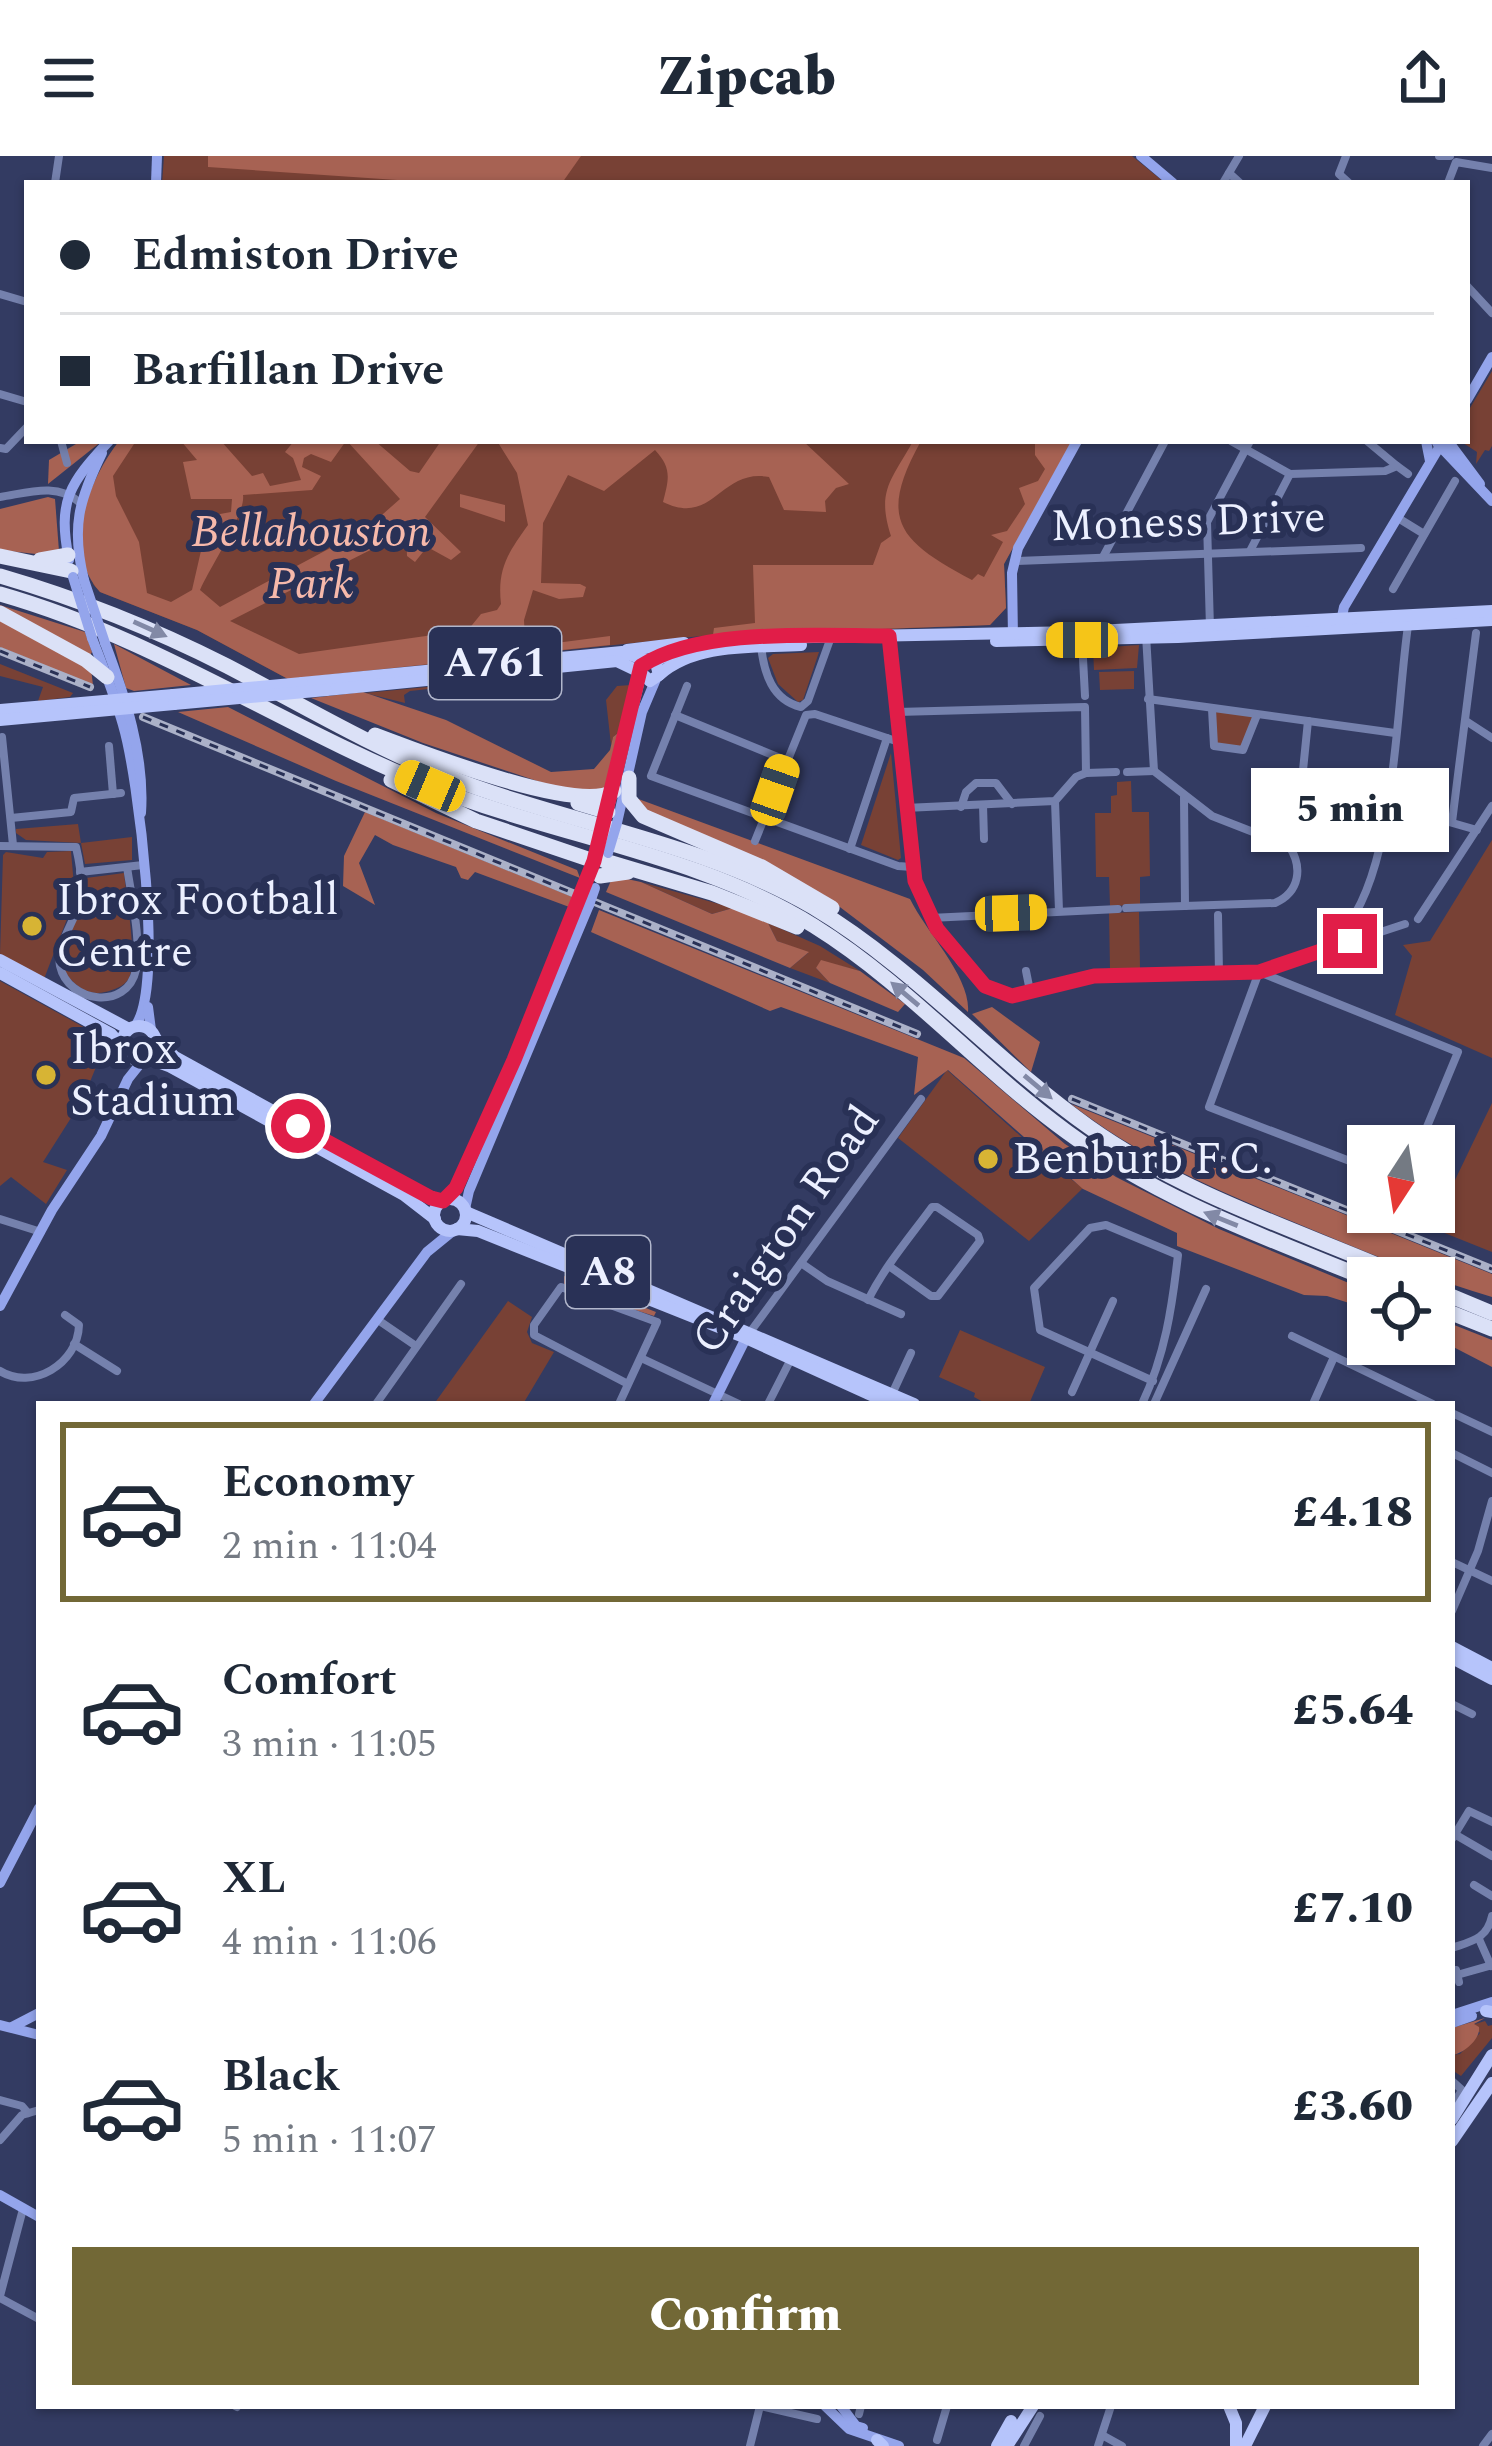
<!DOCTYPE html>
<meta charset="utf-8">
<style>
:root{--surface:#fff;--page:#f2f2f3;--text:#1f2937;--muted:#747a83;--line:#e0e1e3;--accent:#726836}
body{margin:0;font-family:Spectral,serif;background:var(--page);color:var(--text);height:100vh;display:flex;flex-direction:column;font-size:45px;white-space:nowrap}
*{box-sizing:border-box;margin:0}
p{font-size:39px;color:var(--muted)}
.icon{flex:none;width:66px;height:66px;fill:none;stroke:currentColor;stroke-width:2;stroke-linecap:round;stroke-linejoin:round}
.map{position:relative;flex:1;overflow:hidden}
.side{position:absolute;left:36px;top:1245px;width:1419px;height:1008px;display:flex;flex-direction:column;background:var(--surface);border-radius:0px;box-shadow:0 3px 9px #0004}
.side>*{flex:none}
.top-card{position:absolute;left:24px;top:24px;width:1446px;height:264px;border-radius:0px;box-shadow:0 3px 9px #0004;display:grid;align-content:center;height:264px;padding:0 36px;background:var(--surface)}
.needle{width:78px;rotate:192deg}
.controls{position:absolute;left:1347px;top:969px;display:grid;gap:24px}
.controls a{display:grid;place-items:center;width:108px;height:108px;border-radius:0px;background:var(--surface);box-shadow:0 3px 9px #0004;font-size:60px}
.end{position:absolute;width:54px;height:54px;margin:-27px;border:15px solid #e11d48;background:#fff;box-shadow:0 0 0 6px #fff}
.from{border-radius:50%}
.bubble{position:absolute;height:84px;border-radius:0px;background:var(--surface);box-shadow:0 3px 9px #0004;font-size:39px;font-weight:800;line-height:84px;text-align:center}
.car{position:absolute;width:36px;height:72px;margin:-36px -18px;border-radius:15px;box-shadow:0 0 9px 3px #0007;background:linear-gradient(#f5c518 24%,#345 0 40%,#f5c518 0 76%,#345 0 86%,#f5c518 0)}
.top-card b{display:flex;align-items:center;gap:42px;height:114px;font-size:45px}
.top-card b+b{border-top:3px solid var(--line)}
.top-card i{width:30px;height:30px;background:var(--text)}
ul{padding:21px 0 0;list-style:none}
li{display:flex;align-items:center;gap:36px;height:180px;margin:0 24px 18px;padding:0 12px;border:6px solid transparent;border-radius:0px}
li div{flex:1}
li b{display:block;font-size:45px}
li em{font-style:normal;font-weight:800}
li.selected{border-color:var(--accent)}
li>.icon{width:108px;height:108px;stroke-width:1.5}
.button{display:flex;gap:24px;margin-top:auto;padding:24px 36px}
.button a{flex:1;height:138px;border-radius:0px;background:var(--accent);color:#fff;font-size:48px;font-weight:800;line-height:138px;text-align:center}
header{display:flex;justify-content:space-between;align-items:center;height:156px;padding:0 36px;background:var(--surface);font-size:54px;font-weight:800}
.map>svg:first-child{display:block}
.green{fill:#784135}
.forest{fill:#a76253}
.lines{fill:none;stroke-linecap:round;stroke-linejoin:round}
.street{stroke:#7581ad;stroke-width:8}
.secondary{stroke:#94a5ec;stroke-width:10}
.primary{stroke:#b6c4fb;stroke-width:12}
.highway{stroke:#dbe1f7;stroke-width:15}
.rail-casing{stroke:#abb1c8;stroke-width:8}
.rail{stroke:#293156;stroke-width:3;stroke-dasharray:9;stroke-linecap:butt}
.secondary-bridge{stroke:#94a5ec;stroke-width:10}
.primary-bridge{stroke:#b6c4fb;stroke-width:12}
.oneway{fill:#8289a6}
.route{stroke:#e11d48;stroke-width:15}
.poi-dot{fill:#d7b434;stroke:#293156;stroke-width:4.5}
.labels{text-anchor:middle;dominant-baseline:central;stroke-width:12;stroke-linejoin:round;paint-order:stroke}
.shield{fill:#293156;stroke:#b2b7cc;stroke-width:3}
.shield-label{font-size:42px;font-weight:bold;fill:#ecf0ff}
.street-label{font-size:45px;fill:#ecf0ff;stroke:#293156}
.park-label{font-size:45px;font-style:italic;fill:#f6b9ab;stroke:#293156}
.poi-label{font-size:45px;fill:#ecf0ff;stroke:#293156;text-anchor:start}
</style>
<header><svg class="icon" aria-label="menu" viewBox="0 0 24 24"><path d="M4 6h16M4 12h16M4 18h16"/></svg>Zipcab<svg class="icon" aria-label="share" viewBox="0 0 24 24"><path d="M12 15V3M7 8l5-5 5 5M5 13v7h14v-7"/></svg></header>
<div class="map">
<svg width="1492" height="2290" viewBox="0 0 1492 2290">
<rect width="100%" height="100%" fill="#333b62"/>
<g class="green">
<polygon points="164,0 1132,0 1165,27 162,27"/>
<polygon points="1492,215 1492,290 1489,295 1485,294 1476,308 1477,296 1460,285 1467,285 1467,257"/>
<polygon points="124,285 1071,285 1004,408 1006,452 990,469 701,480 288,523 197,474 100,436 93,428 87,347"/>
<polygon points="1139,489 1137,512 1094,514 1093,492"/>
<polygon points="819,496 803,544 798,546 778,528 768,502 773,498"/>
<polygon points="0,508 73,537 70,541 38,545 43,531 0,520"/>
<polygon points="1134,515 1134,533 1100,534 1099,516"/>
<polygon points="510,523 508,530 501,526 471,529 469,535 467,529 410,535 404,539 405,547 365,537"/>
<polygon points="631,529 622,574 613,581 611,589 606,544 617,530"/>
<polygon points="1212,553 1257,559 1243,594 1214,590"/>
<polygon points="891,597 901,702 898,704 861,689"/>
<polygon points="1131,625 1132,656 1149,656 1150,720 1140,721 1140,749 1110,750 1109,721 1096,721 1095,657 1111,657 1111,640 1117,639 1117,626"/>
<polygon points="78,668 81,687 132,681 132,704 85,708 81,687 26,684 16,677 16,673"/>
<polygon points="1492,684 1492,902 1395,859 1412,800 1403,789 1430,785"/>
<polygon points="71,695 75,742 44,823 0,798 3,699 6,696 43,702 47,696"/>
<path d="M124,717C126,739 138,804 129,822C125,830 114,834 105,836C87,840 76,830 65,817C62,784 84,756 86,722Z"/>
<polygon points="641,726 733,752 712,758"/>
<polygon points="1139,756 1140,812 1110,813 1109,757"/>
<polygon points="768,767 820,790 860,815 833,808 816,812 830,827 790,812 808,797 777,785"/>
<polygon points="0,825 107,884 83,943 43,1006 67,1014 46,1048 11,1021 0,1030"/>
<polygon points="947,914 1057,1013 1083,1032 1029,1085 898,982"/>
<polygon points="1492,947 1492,1096 1432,1072"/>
<polygon points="508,1145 532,1161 527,1176 532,1187 554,1196 523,1248 434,1248"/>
<polygon points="960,1174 1045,1211 1029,1248 987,1248 974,1241 975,1237 939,1221"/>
<polygon points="1485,1865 1488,1870 1492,1869 1492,1882 1461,1920 1452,1914 1452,1899 1460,1898 1480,1877 1472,1869"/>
</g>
<g class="forest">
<polygon points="208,0 581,0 562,27 441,27 208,11"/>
<polygon points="81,285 102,285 48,328 49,304"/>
<path d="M119,285H136L113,320L116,340L139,386L147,437L171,446L192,434L209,360L231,356L232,343H191L183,306L197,304L181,285H221L252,320L263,317L270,330L301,324L293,302L285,296L294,285H346L331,306L311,298L304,302L302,311L321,320L312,334L243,339C246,358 210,411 200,434L220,451L366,373L400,343L347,285H375L410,315L419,317L441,285H480L425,361L461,396L451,404L431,393L423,396L415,406L407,400L406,376L230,465L299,498L468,474L481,458L497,454L501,448C497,413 508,397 528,369L517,317L497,285H803L849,328L836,332L825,345L826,356L784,354L769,321C720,312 714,371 663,346C669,323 672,312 655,294L604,335L568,319L543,367L541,427L580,428L586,431L583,441L559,443L533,434L524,464L525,484L548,488L610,480V489L514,499L511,474L482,478L487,502L288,523L197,474L100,436C61,393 88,325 119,285Z"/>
<path d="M913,285H921C877,364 899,385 972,424L978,418L984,421L1003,386L991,379L1007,375L1025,348L1019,332L1038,325L1045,313L1035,299V288L1072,285L1004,408L1006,452L990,469L713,479L714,472L755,467L753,409H873L881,387L891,380C876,334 892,324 913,285Z"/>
<polygon points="460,338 505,349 505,366 460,351"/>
<polygon points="48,341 55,343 59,395 45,399 0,394 0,353"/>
<polygon points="0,449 85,476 92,496 90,499 0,455"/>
<polygon points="0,464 91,513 93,529 0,491"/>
<polygon points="114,488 191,529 134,535 126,532"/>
<polygon points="363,536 446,564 551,616 594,613 610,594 613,581 622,574 611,627 602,636 561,633 423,587 311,542"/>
<polygon points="228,551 436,657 577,714 580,722 336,625 178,556"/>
<path d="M633,641L910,743C926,776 971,821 968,856L923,814L824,739L641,654Z"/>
<polygon points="365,656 575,742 572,752 475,716 468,724 461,722 456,711 393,689 375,679 359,707 375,749 343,730 344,700"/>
<polygon points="613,720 641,726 712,758 733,752 768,767 777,785 809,796 790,812 606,736"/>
<polygon points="599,754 964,902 1065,988 1116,1021 1219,1073 1368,1135 1368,1153 1327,1140 1304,1139 1177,1090 1177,1077 1083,1033 948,914 914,939 918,901 781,851 770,855 591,776"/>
<polygon points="821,804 860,815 905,848 898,856 830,827 816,812"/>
<polygon points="992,851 1040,886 1031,916 972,858"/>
<path d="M1071,948L1492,1118V1141C1421,1120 1354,1091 1284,1062C1207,1030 1137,999 1071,948Z"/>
<polygon points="564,1120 656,1156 654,1160 564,1131"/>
<polygon points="1434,1161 1492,1184 1492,1211 1434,1181"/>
<path d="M1485,1862L1474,1868L1479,1871C1481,1883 1463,1898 1452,1899V1872Z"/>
</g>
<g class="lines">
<g class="street">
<polyline points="1346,0 1339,18 1349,27"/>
<polyline points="1439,0 1450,0"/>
<polyline points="1229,17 1240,27"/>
<polyline points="55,27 59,0"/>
<polyline points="1223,27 1239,0"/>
<polyline points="1448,27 1456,6 1492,12"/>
<polyline points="1467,130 1492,157"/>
<polyline points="0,138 27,146"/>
<polyline points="0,238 27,246"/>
<polyline points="61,285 67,307"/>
<polyline points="1231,285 1290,318 1385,315 1397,310 1408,318"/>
<polyline points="1367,285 1397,310"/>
<polyline points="0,292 6,293 27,271"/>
<path d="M0,341C27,337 57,326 79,346"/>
<polyline points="1398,362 1424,378"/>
<polyline points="1250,395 1290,318"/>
<polyline points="1103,401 1165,285"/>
<polyline points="1017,405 1361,392"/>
<polyline points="1393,433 1455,325"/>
<polyline points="1210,472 1207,366 1250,285"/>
<polyline points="1146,479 1154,615"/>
<polyline points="889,480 915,725 937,773 961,807 991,834 1013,840 1094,821 1259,816 1405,768"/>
<polyline points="1082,484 1085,540"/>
<path d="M761,490C764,517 772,544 801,551L808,545L831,481"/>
<polyline points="687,530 651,620 898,710 912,711"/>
<polyline points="1148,543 1395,577"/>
<polyline points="1212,553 1214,590 1243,594 1257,559"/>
<polyline points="897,556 1085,551 1086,617"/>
<polyline points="675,559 785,604"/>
<polyline points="1308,565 1302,624 1477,674"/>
<polyline points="1466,565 1492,582"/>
<polyline points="2,581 13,689"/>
<polyline points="109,590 113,638"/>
<polyline points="1127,616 1154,615"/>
<polyline points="1086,617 1116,616"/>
<polyline points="1184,641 1185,750"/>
<polyline points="1055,645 1059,755"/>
<polyline points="983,649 984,683"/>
<polyline points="961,651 966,636 976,627 996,627 1012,648"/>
<polyline points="905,652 1055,645 1076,621 1086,617"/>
<polyline points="11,662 71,656 74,642 121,637"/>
<polyline points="1452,666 1476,477"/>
<polyline points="755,685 806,559 815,558 899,586"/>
<path d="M0,690L76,691C80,708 84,730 79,747C74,767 56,789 60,810C68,847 127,855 136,814C142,788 131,738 127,711"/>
<polyline points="850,693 887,582"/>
<polyline points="80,716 143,709"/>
<path d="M1126,752L1275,747C1300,736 1303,711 1289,690L1212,660L1154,615"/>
<polyline points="1218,759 1219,818"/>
<polyline points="930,762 1118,753"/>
<polyline points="1418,763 1492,650"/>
<path d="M1342,776C1396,717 1396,550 1408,470"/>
<polyline points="1026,815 1030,835"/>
<polyline points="1368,1012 1209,951 1259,816 1458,896 1419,990"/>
<polyline points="0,1063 41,1076"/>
<polyline points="801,1107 827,1125 901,1158"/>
<path d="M868,1144C885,1110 910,1081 932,1051H937L978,1079L980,1085L938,1140H931L889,1110"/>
<polyline points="378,1164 416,1190"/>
<polyline points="748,1179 921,943"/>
<polyline points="1292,1180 1433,1248"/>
<polyline points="74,1188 117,1215"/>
<polyline points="641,1202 739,1248"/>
<path d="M0,1215C32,1235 78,1208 79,1169L65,1159"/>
<polyline points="1072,1236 1113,1145"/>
<polyline points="892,1238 911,1197"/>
<polyline points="376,1248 461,1128"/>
<polyline points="619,1248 657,1166 561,1131 534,1169 534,1179 628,1228"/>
<polyline points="768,1248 792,1201"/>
<path d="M1142,1248C1165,1199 1172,1152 1178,1099L1106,1069L1090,1072L1034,1132L1040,1174L1153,1225"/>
<polyline points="1154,1248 1206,1133"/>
<polyline points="1313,1248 1334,1201"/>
<polyline points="1452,1257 1492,1276"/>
<polyline points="1452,1297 1492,1317"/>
<polyline points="1452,1406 1492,1425"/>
<polyline points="1452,1455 1478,1395 1492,1345"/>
<polyline points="1452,1548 1472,1558"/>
<polyline points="1456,1679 1492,1700"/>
<polyline points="1452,1683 1469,1655 1492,1666"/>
<polyline points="1474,1729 1492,1740"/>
<polyline points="1479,1783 1491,1810"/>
<path d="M1452,1792C1472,1785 1487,1783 1492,1760"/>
<polyline points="1456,1814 1459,1826"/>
<polyline points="1457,1819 1492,1809"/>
<polyline points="1452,1925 1462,1934 1452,1950"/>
<polyline points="0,1944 22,1950 28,1957"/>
<polyline points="0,1984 22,1959 39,1954"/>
<polyline points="0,2140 23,2053"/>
<polyline points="0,2142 39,2163"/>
<polyline points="235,2250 237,2251"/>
<polyline points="859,2258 861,2250"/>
<polyline points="1102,2279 1122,2290"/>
<polyline points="937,2284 947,2250"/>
<polyline points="750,2290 760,2250 817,2263"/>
<polyline points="1024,2290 1040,2260"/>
<polyline points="1098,2290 1111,2250"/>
<polyline points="1483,2290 1492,2278"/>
</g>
<g class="secondary">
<polyline points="1141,0 1173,27"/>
<polyline points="156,27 157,0"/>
<polyline points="1467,244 1492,201"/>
<polyline points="1426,285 1430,305"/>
<polyline points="1448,285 1480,328"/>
<polyline points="1437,287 1492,345"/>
<path d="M69,404C57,344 70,327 109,285"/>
<path d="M84,424C71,371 79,344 102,297"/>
<polyline points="1340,470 1344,451 1443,285"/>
<path d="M92,482C103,511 115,540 123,569C138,619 165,833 135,870"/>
<polyline points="1013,482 1012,417 1018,392 1077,285"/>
<path d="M105,487C125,540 145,599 141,657"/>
<polyline points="607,660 641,520"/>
<polyline points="617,667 642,556 656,523"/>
<polyline points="148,851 151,874"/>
<polyline points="445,1044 459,1029 483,978 578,745"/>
<polyline points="465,1053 469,1035 589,749"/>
<polyline points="0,1150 52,1054 101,980 128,923 144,903"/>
<polyline points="314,1248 427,1096 454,1074"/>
<polyline points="713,1248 746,1182"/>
<polyline points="0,1727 39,1652"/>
<polyline points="1452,1859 1492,1846"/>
<polyline points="1452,1867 1472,1860"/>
<polyline points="0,1869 39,1879"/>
<polyline points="12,1871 39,1857"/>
<polyline points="0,2039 39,2061"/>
<polyline points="825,2250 849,2273 899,2290"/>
<polyline points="841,2250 856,2270 863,2272"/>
</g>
<g class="primary">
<polyline points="996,485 1178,481 1492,464"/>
<polyline points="627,494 684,487"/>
<polyline points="652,506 691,490 760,482 1076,476 1492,455"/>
<path d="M659,519C696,486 754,492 801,489"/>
<polyline points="302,527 622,496 656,507 659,519 650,525 640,516 643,508 650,505"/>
<polyline points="326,534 617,505 640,516"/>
<polyline points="0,554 173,539"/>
<polyline points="0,564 174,548"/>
<polyline points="0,804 129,873"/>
<polyline points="0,817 111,878 124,893"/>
<circle cx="139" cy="887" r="17"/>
<polyline points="156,883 175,901 425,1039 443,1045"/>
<polyline points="147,902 169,910 404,1039 435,1063"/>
<circle cx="450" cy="1059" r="16"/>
<polyline points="466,1056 914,1248"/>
<polyline points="457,1073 478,1075 746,1182 891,1248"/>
<polyline points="1452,1491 1492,1512"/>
<polyline points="1452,1502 1492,1523"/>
<polyline points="1486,1855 1492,1856"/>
<polyline points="1452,1963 1492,1899"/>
<polyline points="1452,1985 1492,1927"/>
<polyline points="1229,2250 1236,2267 1236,2290"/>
<polyline points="877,2284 883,2290"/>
<polyline points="997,2290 1011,2265"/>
<polyline points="1007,2290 1033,2250"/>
<polyline points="1245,2290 1265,2250"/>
</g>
<g class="highway">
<polyline points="0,400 71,415"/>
<polyline points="40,404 68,399"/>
<path d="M0,420C79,443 154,473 227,510C300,548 370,590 446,620C567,668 699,685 813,751C915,812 993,903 1089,971C1186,1040 1301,1075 1408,1122"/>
<path d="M0,438C155,482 283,571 430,630C556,681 697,697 814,770C907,828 979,912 1067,976C1158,1043 1264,1081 1368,1123"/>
<polyline points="0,457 86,504 107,521"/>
<path d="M375,579C418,595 579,659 614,635"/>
<polyline points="629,622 629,643 643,660 762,711 832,752"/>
<polyline points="391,624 476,665 594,705"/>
<polyline points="578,647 608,656"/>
<polyline points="605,705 712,737 797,771"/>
<polyline points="600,720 628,716"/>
<polyline points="1434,1133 1492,1157"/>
<polyline points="1434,1150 1492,1173"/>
</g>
<g class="rail-casing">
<g id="rail">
<polyline points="0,495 90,531"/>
<polyline points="143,561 917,878"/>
<polyline points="1072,943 1492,1113"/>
</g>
</g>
<use href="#rail" class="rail"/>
<g class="secondary-bridge">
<polyline points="73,421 92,482"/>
<polyline points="84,424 105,487"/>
<polyline points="597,695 606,663"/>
<polyline points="608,697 617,667"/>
<polyline points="578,745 585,728"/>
<polyline points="589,749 595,732"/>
</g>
<g class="primary-bridge">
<polyline points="173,539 302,527"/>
<polyline points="174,548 326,534"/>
</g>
</g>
<defs><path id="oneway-solid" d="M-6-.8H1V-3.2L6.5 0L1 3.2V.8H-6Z" transform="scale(3)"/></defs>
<g class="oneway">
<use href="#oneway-solid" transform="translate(150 473) rotate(24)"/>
<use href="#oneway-solid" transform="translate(905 838) rotate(-140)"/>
<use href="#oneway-solid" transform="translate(1038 931) rotate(40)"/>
<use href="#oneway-solid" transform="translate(1221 1063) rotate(-158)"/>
</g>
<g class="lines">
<path class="route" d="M298,970L431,1042L443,1045L456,1032L514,904L594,705L641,510C701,471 817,480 889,480L915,725L937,773L985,830L1012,840L1094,820L1259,816L1350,785"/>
</g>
<g class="poi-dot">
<circle cx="32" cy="770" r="12"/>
<circle cx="46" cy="919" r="12"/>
<circle cx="988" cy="1003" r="12"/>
</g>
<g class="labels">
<g class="shield">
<rect x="429" y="471" width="132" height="72" rx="9"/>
<rect x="566" y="1080" width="84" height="72" rx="9"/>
</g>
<g class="shield-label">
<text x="495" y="507">A761</text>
<text x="608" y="1116">A8</text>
</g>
<g class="street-label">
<text transform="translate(1188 366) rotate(-2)">Moness Drive</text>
<text transform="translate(786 1074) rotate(-55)">Craigton Road</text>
</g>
<g class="park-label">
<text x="311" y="376">Bellahouston<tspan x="311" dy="52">Park</tspan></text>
</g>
<g class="poi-label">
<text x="56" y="744">Ibrox Football<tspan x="56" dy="52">Centre</tspan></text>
<text x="70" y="893">Ibrox<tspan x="70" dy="52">Stadium</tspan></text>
<text x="1012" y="1003">Benburb F.C.</text>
</g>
</g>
</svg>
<div class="controls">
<a><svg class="needle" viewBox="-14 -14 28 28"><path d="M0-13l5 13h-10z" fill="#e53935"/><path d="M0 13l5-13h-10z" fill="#747a83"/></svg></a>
<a><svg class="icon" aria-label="locate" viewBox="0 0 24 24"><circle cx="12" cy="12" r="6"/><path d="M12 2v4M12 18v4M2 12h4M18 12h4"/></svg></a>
</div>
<i class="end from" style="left:298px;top:970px"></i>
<i class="end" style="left:1350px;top:785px"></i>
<div class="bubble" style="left:1251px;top:612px;width:198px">5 min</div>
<i class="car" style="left:1082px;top:484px;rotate:270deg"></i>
<i class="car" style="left:430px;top:630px;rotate:293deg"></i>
<i class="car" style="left:775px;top:634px;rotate:19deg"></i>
<i class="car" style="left:1011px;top:757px;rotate:88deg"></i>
<div class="top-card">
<b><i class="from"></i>Edmiston Drive</b>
<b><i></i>Barfillan Drive</b>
</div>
<section class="side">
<ul>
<li class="selected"><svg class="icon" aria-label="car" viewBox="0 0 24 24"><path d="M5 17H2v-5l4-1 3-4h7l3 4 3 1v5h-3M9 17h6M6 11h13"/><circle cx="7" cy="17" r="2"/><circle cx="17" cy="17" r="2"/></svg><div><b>Economy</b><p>2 min · 11:04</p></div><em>£4.18</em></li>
<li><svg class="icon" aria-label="car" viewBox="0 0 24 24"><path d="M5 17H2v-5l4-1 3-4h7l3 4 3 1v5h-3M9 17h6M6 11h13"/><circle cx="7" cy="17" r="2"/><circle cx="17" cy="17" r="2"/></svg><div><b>Comfort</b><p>3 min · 11:05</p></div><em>£5.64</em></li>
<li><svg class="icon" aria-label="car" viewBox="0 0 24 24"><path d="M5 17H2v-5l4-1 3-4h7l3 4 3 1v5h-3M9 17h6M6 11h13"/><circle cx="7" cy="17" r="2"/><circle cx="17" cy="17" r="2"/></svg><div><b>XL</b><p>4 min · 11:06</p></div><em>£7.10</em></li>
<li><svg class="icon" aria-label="car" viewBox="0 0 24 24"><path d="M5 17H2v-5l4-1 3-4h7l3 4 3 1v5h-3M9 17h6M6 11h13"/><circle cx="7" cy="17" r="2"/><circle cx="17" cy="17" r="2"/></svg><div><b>Black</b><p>5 min · 11:07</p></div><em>£3.60</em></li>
</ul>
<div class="button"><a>Confirm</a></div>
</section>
</div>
